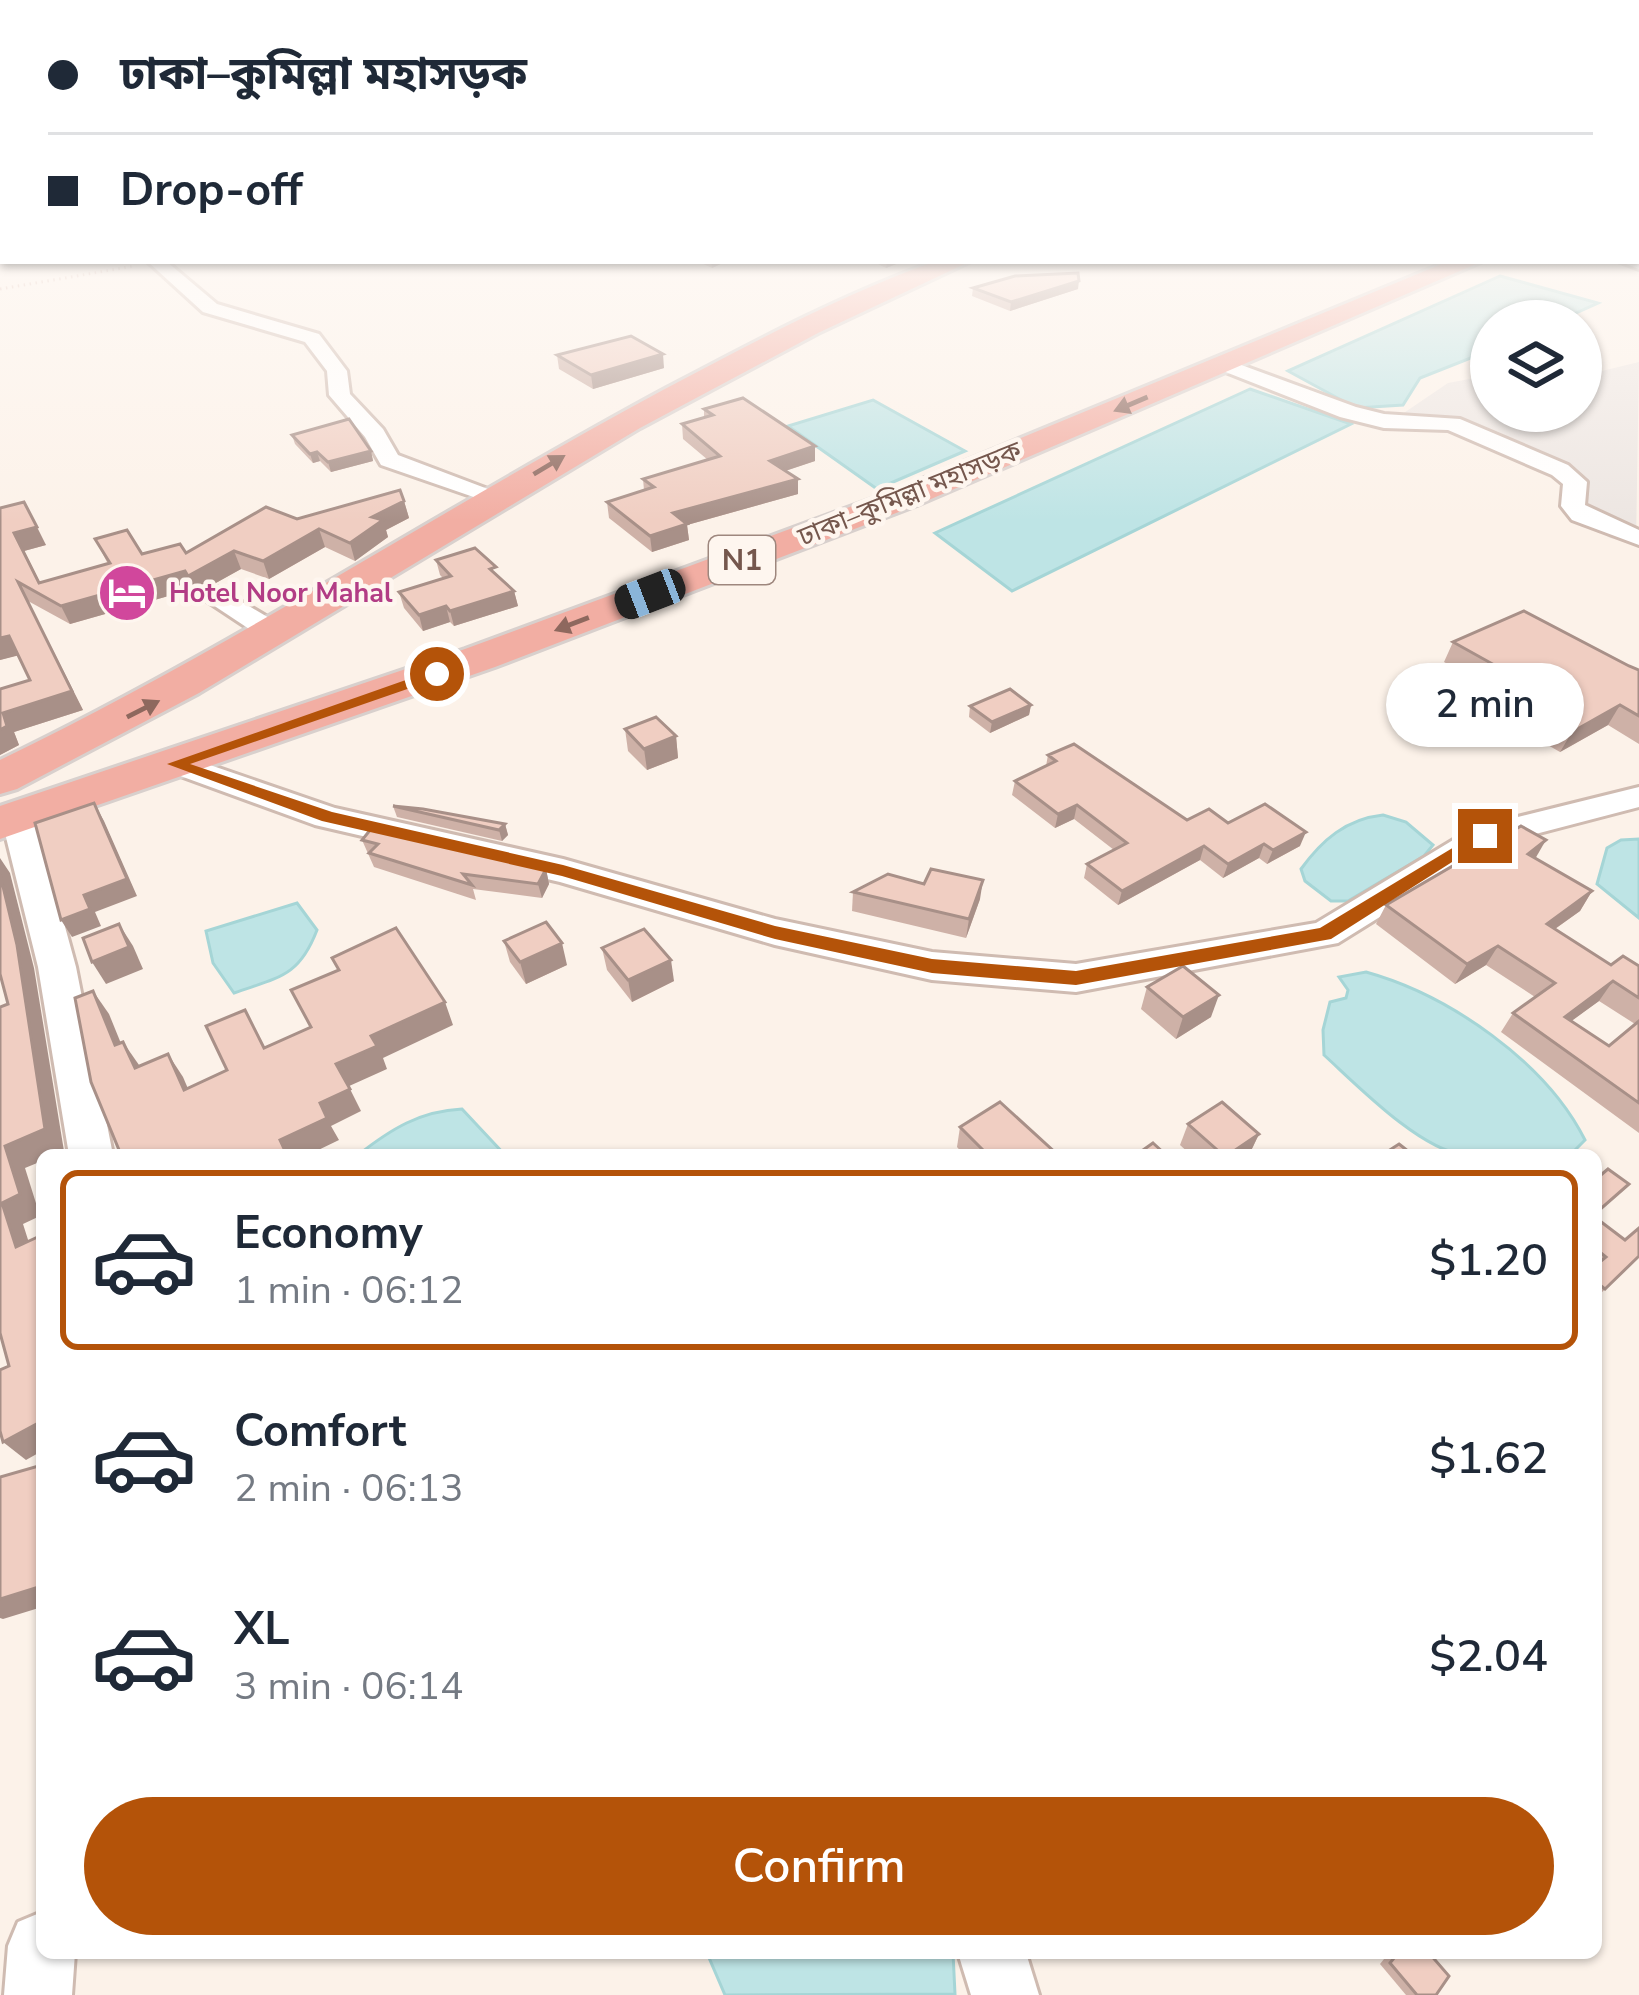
<!DOCTYPE html>
<meta charset="utf-8">
<style>
:root{--surface:#fff;--page:#f2f2f3;--text:#1f2937;--muted:#747a83;--line:#e0e1e3;--accent:#b45309}
body{margin:0;font-family:"Nunito Sans","Noto Sans Bengali",sans-serif;background:var(--page);color:var(--text);height:100vh;display:flex;flex-direction:column;font-size:45px;white-space:nowrap}
*{box-sizing:border-box;margin:0}
p{font-size:39px;color:var(--muted)}
.icon{flex:none;width:66px;height:66px;fill:none;stroke:currentColor;stroke-width:2;stroke-linecap:round;stroke-linejoin:round}
.map{position:relative;flex:1;overflow:hidden}
.details{position:absolute;left:36px;top:1149px;width:1566px;height:810px;display:flex;flex-direction:column;background:var(--surface);border-radius:18px;box-shadow:0 3px 9px #0004}
.details>*{flex:none}
.top-card{position:absolute;left:0px;top:0px;width:1641px;height:264px;box-shadow:0 3px 9px #0004;display:grid;align-content:center;height:264px;padding:0 48px;background:var(--surface)}
.fabs{position:absolute;left:1470px;top:300px;display:grid;gap:24px}
.fabs a{display:grid;place-items:center;width:132px;height:132px;border-radius:50%;background:var(--surface);box-shadow:0 3px 9px #0004;font-size:60px}
.end{position:absolute;width:54px;height:54px;margin:-27px;border:15px solid #b45309;background:#fff;box-shadow:0 0 0 6px #fff}
.from{border-radius:50%}
.bubble{position:absolute;height:84px;border-radius:42px;background:var(--surface);box-shadow:0 3px 9px #0004;font-size:39px;font-weight:600;line-height:84px;text-align:center}
.car{position:absolute;width:36px;height:72px;margin:-36px -18px;border-radius:15px;box-shadow:0 0 9px 3px #0007;background:linear-gradient(#222 24%,#8ab4d8 0 40%,#222 0 76%,#8ab4d8 0 86%,#222 0)}
.top-card b{display:flex;align-items:center;gap:42px;height:114px;font-size:45px}
.top-card b+b{border-top:3px solid var(--line)}
.top-card i{width:30px;height:30px;background:var(--text)}
ul{padding:21px 0 0;list-style:none}
li{display:flex;align-items:center;gap:36px;height:180px;margin:0 24px 18px;padding:0 24px;border:6px solid transparent;border-radius:18px}
li div{flex:1}
li b{display:block;font-size:45px}
li em{font-style:normal;font-weight:600}
li.current{border-color:var(--accent)}
li>.icon{width:108px;height:108px;stroke-width:1.5}
.primary-button{display:flex;gap:24px;margin-top:auto;padding:24px 48px}
.primary-button a{flex:1;height:138px;border-radius:72px;background:var(--accent);color:#fff;font-size:48px;font-weight:600;line-height:138px;text-align:center}
.map>svg:first-child{display:block}
.industrial{fill:#ede6e2}
.water{fill:#bee4e5;stroke:#a5d5d6;stroke-width:3}
.lines{fill:none;stroke-linecap:round;stroke-linejoin:round}
.minor-casing{stroke:#cfbbb1;stroke-width:6}
.highway-casing{stroke:#d8d0cd;stroke-width:6}
.path{stroke:#d5b1a5;stroke-width:3;stroke-dasharray:1.5 4.5;stroke-linecap:butt}
.minor{fill:#fff;fill-rule:evenodd}
.highway{fill:#f2aea3;fill-rule:evenodd}
.wall{fill:#ceb1a7;fill-rule:evenodd}
.shaded-wall{fill:#a89088}
.building{fill:#f0cec2;stroke:#a89088;stroke-width:3}
.oneway{fill:#8e685e}
.route{fill:#b45309}
.labels{text-anchor:middle;dominant-baseline:central;stroke-width:9;stroke-linejoin:round;paint-order:stroke}
.far-street-label{font-size:27px;fill:#75574d;stroke:#fef6ef}
.far-hotel-label{font-size:27px;font-weight:bold;fill:#b23c85;stroke:#fef6ef;text-anchor:start}
.shield{fill:#fef6ef;stroke:#9e877e;stroke-width:3}
.shield-label{font-size:30px;font-weight:bold;fill:#75574d}
</style>
<div class="map">
<svg width="1639" height="1995" viewBox="0 0 1639 1995">
<rect width="100%" height="100%" fill="#fcf2e9"/>
<polygon class="industrial" points="1639,362 1636,544 1610,538 1561,508 1570,484 1560,475 1470,434 1389,423 1448,383 1491,375 1491,411 1581,411 1581,376"/>
<g class="water">
<polygon points="1500,276 1598,303 1558,321 1491,321 1491,350 1420,378 1403,405 1356,408 1288,371"/>
<polygon points="1250,389 1351,424 1012,591 935,533"/>
<polygon points="873,400 965,451 877,489 788,426"/>
<path d="M1383,815L1406,822L1433,845L1424,856L1348,901H1331L1305,881L1301,869C1322,840 1346,819 1383,815Z"/>
<polygon points="1639,839 1639,918 1597,884 1607,848 1621,840"/>
<path d="M297,903L317,930C299,977 279,977 234,993L213,963L206,931Z"/>
<path d="M1366,972C1449,995 1546,1062 1585,1140L1570,1155C1535,1155 1498,1160 1464,1155C1419,1149 1358,1086 1324,1055L1323,1030L1330,1002L1346,998L1348,990L1339,977Z"/>
<path d="M462,1109L505,1155H358C391,1129 420,1111 462,1109Z"/>
<polygon points="707,1953 953,1953 955,1994 725,1995"/>
</g>
<g class="lines">
<g class="minor-casing">
<g id="minor">
<polygon points="1639,259 1639,269 1618,261 1638,261"/>
<polygon points="147,261 166,261 217,304 319,334 347,371 350,394 383,429 398,455 509,497 506,502 488,502 381,465 365,437 329,395 327,371 305,342 203,312"/>
<polygon points="1225,359 1356,407 1384,414 1460,419 1568,465 1587,482 1585,505 1639,530 1639,545 1572,520 1561,506 1563,484 1552,475 1448,430 1384,428 1340,417 1218,369 1215,365"/>
<polygon points="217,587 286,628 290,634 286,640 266,640 207,601 203,595"/>
<polygon points="175,753 335,808 563,859 775,919 932,952 1076,964 1316,923 1473,828 1639,787 1639,807 1497,844 1338,943 1076,992 932,980 775,945 560,882 315,825 164,770 159,763"/>
<polygon points="18,806 30,809 35,817 76,967 113,1155 69,1155 38,967 1,817 6,809"/>
<polygon points="42,1912 42,1953 75,1953 72,1995 4,1995 8,1946 18,1922"/>
<polygon points="958,1953 1026,1953 1039,1995 971,1995"/>
</g>
</g>
<g class="highway-casing">
<g id="highway">
<path d="M936,261H971L818,333L640,428L199,693L17,789L0,794V760C228,650 440,510 663,390C752,343 841,295 936,261Z"/>
<polygon points="1449,261 1483,261 917,505 495,667 0,839 0,806 465,649 893,491"/>
</g>
</g>
<polyline class="path" points="0,289 135,266"/>
<use href="#minor" class="minor"/>
<use href="#highway" class="highway"/>
</g>
<g class="wall">
<polygon points="697,261 727,261 712,268"/>
<polygon points="872,261 904,261 886,268"/>
<polygon points="973,288 1078,289 1010,311 972,296"/>
<polygon points="557,355 664,368 593,389 559,369"/>
<polygon points="704,409 815,446 815,461 785,471 798,479 798,494 687,525 689,540 652,552 609,518 607,502 644,490 643,479 708,460 683,439 682,424 704,417"/>
<polygon points="292,435 371,451 373,461 331,472 320,461 313,463 295,444"/>
<polygon points="404,501 409,518 386,530 388,537 355,561 325,547 269,579 241,569 196,594 193,589 70,624 28,601 83,710 14,732 19,745 0,755 30,680 18,655 0,660 0,508 46,545 24,551 40,583 108,564 95,539 142,554 186,553 297,519"/>
<polygon points="436,560 498,576 514,591 518,606 454,626 450,622 423,631 404,608 399,592 443,578 440,575"/>
<polygon points="1453,642 1629,666 1639,670 1639,744 1608,725 1560,752 1525,732 1535,714 1444,662"/>
<polygon points="1031,705 1029,715 990,733 969,717 970,706"/>
<polygon points="625,729 676,736 678,758 647,770 628,751"/>
<polygon points="1048,755 1187,820 1228,823 1300,846 1267,864 1259,858 1223,878 1200,860 1118,905 1084,878 1087,864 1114,850 1074,819 1055,828 1012,795 1015,781 1046,766"/>
<polygon points="393,806 505,824 508,835 502,841 397,817"/>
<polygon points="362,840 546,869 549,884 542,898 473,889 476,900 374,867"/>
<path d="M1536,858L1592,891L1580,911L1555,929L1611,965L1639,966V1133L1501,1032L1513,1013L1535,997L1486,965L1455,984L1376,924L1386,905ZM1599,1001L1635,1024L1609,1046L1571,1021Z"/>
<polygon points="853,892 980,899 966,938 852,911"/>
<polygon points="504,941 567,965 526,984 510,962"/>
<polygon points="602,948 674,981 632,1002 607,970"/>
<polygon points="1147,987 1211,1017 1176,1039 1141,1009"/>
<polygon points="1188,1124 1259,1134 1249,1155 1191,1155 1180,1145"/>
<polygon points="960,1127 1058,1155 964,1155 957,1147"/>
<polygon points="1596,1218 1639,1256 1596,1298"/>
<polygon points="1389,1953 1429,1953 1436,1995 1406,1995 1380,1964"/>
</g>
<g class="shaded-wall">
<polygon points="711,261 727,261 712,268"/>
<polygon points="887,261 904,261 886,268"/>
<polygon points="1079,281 1078,289 1010,311 1011,302"/>
<polygon points="663,354 664,368 593,389 591,375"/>
<polygon points="815,446 815,461 770,476 770,461"/>
<polygon points="371,451 373,461 331,472 328,462"/>
<polygon points="317,452 320,461 313,463 310,454"/>
<polygon points="798,479 798,494 687,525 689,540 652,552 650,536 673,513"/>
<polygon points="404,501 409,518 386,530 388,537 355,561 350,543 372,517"/>
<polygon points="37,527 46,545 24,551 49,601 14,533"/>
<polygon points="319,529 325,547 269,579 263,561"/>
<polygon points="234,551 241,569 196,594 188,576"/>
<polygon points="185,571 193,589 70,624 61,606"/>
<polygon points="514,591 518,606 454,626 450,611"/>
<polygon points="28,601 83,710 14,732 19,745 0,755 0,730 3,713 72,691"/>
<polygon points="446,606 450,622 423,631 419,615"/>
<polygon points="9,636 20,655 0,660 0,638"/>
<polygon points="1031,705 1029,715 990,733 992,722"/>
<polygon points="1620,705 1608,725 1560,752 1572,732"/>
<polygon points="676,736 678,758 647,770 644,749"/>
<polygon points="94,803 104,821 137,896 95,912 101,926 72,937 61,920"/>
<polygon points="1077,805 1074,819 1055,828 1058,814"/>
<polygon points="505,824 508,835 502,841 499,830"/>
<polygon points="1306,832 1300,846 1267,864 1273,850"/>
<polygon points="1546,840 1535,859 1528,854"/>
<polygon points="1264,844 1259,858 1223,878 1228,864"/>
<polygon points="1204,846 1200,860 1118,905 1122,891"/>
<polygon points="0,858 10,873 34,968 64,1151 55,1155 42,1155 42,1161 25,1168 40,1216 23,1224 37,1268 16,1247 2,1203 5,1146 45,1129 0,874"/>
<polygon points="546,869 549,884 542,898 538,884"/>
<polygon points="983,880 980,899 966,938 969,919"/>
<polygon points="1592,891 1580,911 1535,943 1547,924"/>
<polygon points="119,924 133,946 143,969 106,984 92,962"/>
<polygon points="562,943 567,965 526,984 520,962"/>
<polygon points="1498,946 1486,965 1455,984 1467,964"/>
<polygon points="671,960 674,981 632,1002 628,980"/>
<polygon points="1613,981 1599,1001 1551,1036 1565,1017"/>
<polygon points="93,991 109,1014 131,1068 115,1045"/>
<polygon points="1219,995 1211,1017 1176,1039 1183,1017"/>
<polygon points="445,1002 453,1025 383,1058 387,1069 347,1087 336,1064 371,1036"/>
<polygon points="123,1042 139,1065 150,1091 135,1068"/>
<polygon points="168,1054 183,1077 198,1112 184,1090"/>
<polygon points="350,1089 361,1111 331,1126 339,1140 308,1155 287,1155 280,1140 320,1103"/>
<polygon points="1259,1134 1249,1155 1228,1155"/>
<polygon points="42,1421 42,1451 26,1460 3,1442"/>
<polygon points="42,1586 42,1607 3,1619 0,1618 0,1599"/>
</g>
<g class="building">
<polygon points="1078,273 1079,281 1011,302 973,288 1015,276"/>
<polygon points="631,336 663,354 591,375 557,355"/>
<polygon points="743,398 815,446 770,461 798,479 673,513 687,524 650,536 607,502 654,487 643,479 720,456 682,424 713,415 704,409"/>
<polygon points="349,419 371,451 328,462 317,452 310,454 292,435"/>
<polygon points="400,490 404,501 372,517 383,520 350,543 319,529 263,561 234,551 188,576 185,571 61,606 18,582 72,691 3,713 7,726 0,730 0,689 30,680 9,636 0,638 0,508 24,502 37,527 14,533 39,583 110,563 95,539 127,530 142,554 180,544 186,553 266,507 297,519"/>
<polygon points="475,548 496,567 490,569 514,591 450,611 446,606 419,615 399,592 451,576 436,560"/>
<polygon points="1524,611 1629,666 1639,670 1639,716 1620,705 1572,732 1536,712 1559,701 1453,642"/>
<polygon points="1010,689 1031,705 992,722 970,706"/>
<polygon points="656,717 676,736 644,749 625,729"/>
<polygon points="1074,744 1187,820 1209,809 1228,823 1265,804 1306,832 1273,850 1264,844 1228,864 1204,846 1122,891 1087,864 1127,843 1077,805 1058,814 1015,781 1056,761 1048,755"/>
<polygon points="94,803 127,879 84,895 90,909 61,920 35,823"/>
<polygon points="393,806 423,809 505,824 499,830"/>
<polygon points="1521,826 1546,840 1528,854 1592,891 1547,924 1611,965 1623,956 1639,966 1639,998 1613,981 1565,1017 1609,1046 1639,1021 1639,1103 1513,1013 1555,983 1498,946 1467,964 1386,905"/>
<polygon points="371,829 546,869 538,884 463,874 472,885 369,853 378,844 362,840"/>
<polygon points="931,869 983,880 969,919 853,892 888,874 924,884"/>
<polygon points="0,874 17,945 45,1129 5,1146 20,1194 2,1203 16,1247 42,1235 42,1421 3,1442 0,1431 0,1370 9,1366 0,1333 0,1007 8,1004 0,974"/>
<polygon points="546,922 562,943 520,962 504,941"/>
<polygon points="119,924 129,947 92,962 83,938"/>
<polygon points="396,928 445,1002 371,1036 377,1046 336,1064 350,1089 320,1103 327,1118 280,1140 287,1155 107,1155 119,1150 91,1082 75,998 93,991 115,1045 123,1042 135,1068 168,1054 184,1090 227,1070 206,1026 245,1010 264,1048 311,1027 291,990 339,970 332,958"/>
<polygon points="644,929 671,960 628,980 602,948"/>
<polygon points="1183,966 1219,995 1183,1017 1147,987"/>
<polygon points="1000,1102 1058,1155 988,1155 960,1127"/>
<polygon points="1222,1102 1259,1134 1228,1155 1223,1155 1188,1124"/>
<polygon points="1153,1143 1166,1155 1136,1155"/>
<polygon points="1399,1144 1413,1155 1382,1155"/>
<polygon points="1608,1169 1629,1184 1596,1213 1596,1179"/>
<polygon points="1596,1218 1625,1240 1639,1228 1639,1256 1605,1289 1596,1282 1596,1265 1606,1257 1596,1249"/>
<polygon points="42,1465 42,1586 0,1599 0,1477"/>
<polygon points="1398,1953 1429,1953 1449,1976 1436,1995 1417,1995 1390,1963"/>
</g>
<defs><path id="oneway-solid" d="M-6-.8H1V-3.2L6.5 0L1 3.2V.8H-6Z" transform="scale(3)"/></defs>
<g class="oneway">
<use href="#oneway-solid" transform="translate(1131 404) rotate(157)"/>
<use href="#oneway-solid" transform="translate(549 465) rotate(-31)"/>
<use href="#oneway-solid" transform="translate(572 624) rotate(159)"/>
<use href="#oneway-solid" transform="translate(143 709) rotate(-27)"/>
</g>
<linearGradient id="sky" x2="0" y2="1"><stop stop-color="#97c7e7"/><stop offset="0.46" stop-color="#fef9f5"/><stop offset="1" stop-color="#fef9f5" stop-opacity="0"/></linearGradient>
<rect width="1639" height="521" fill="url(#sky)"/>
<polygon class="route" points="437,669 442,677 190,764 332,812 563,865 775,926 932,959 1076,971 1320,928 1479,832 1493,836 1331,939 1076,985 932,973 775,939 562,876 322,821 167,764"/>
<defs>
<g id="hotel-disc" transform="scale(3)"><circle r="9.5" fill="#d1479c" stroke="#fef6ef"/><path d="M-6-4.5h1.5V1H6V5H4.5V3h-9V5H-6ZM-4 0a1.8 1.8 0 1 1 3.6 0ZM.5 0V-2.5h3Q6-2.5 6 0Z" fill="#fff"/></g>
</defs>
<g fill-rule="evenodd">
<use href="#hotel-disc" x="127" y="593"/>
</g>
<g class="labels">
<g class="far-street-label">
<text transform="translate(910 494) rotate(-22)">ঢাকা–কুমিল্লা মহাসড়ক</text>
</g>
<g class="far-hotel-label">
<text x="169" y="593">Hotel Noor Mahal</text>
</g>
<rect class="shield" x="709" y="536" width="66" height="48" rx="9"/>
<g class="shield-label">
<text x="742" y="560">N1</text>
</g>
</g>
</svg>
<div class="fabs">
<a><svg class="icon" aria-label="layers" viewBox="0 0 24 24"><path d="M12 4l9 5-9 5-9-5zM3 14l9 5 9-5"/></svg></a>
</div>
<i class="end from" style="left:437px;top:674px"></i>
<i class="end" style="left:1485px;top:836px"></i>
<div class="bubble" style="left:1386px;top:663px;width:198px">2 min</div>
<i class="car" style="left:650px;top:594px;rotate:249deg"></i>
<div class="top-card">
<b><i class="from"></i>ঢাকা–কুমিল্লা মহাসড়ক</b>
<b><i></i>Drop-off</b>
</div>
<section class="details">
<ul>
<li class="current"><svg class="icon" aria-label="car" viewBox="0 0 24 24"><path d="M5 17H2v-5l4-1 3-4h7l3 4 3 1v5h-3M9 17h6M6 11h13"/><circle cx="7" cy="17" r="2"/><circle cx="17" cy="17" r="2"/></svg><div><b>Economy</b><p>1 min · 06:12</p></div><em>$1.20</em></li>
<li><svg class="icon" aria-label="car" viewBox="0 0 24 24"><path d="M5 17H2v-5l4-1 3-4h7l3 4 3 1v5h-3M9 17h6M6 11h13"/><circle cx="7" cy="17" r="2"/><circle cx="17" cy="17" r="2"/></svg><div><b>Comfort</b><p>2 min · 06:13</p></div><em>$1.62</em></li>
<li><svg class="icon" aria-label="car" viewBox="0 0 24 24"><path d="M5 17H2v-5l4-1 3-4h7l3 4 3 1v5h-3M9 17h6M6 11h13"/><circle cx="7" cy="17" r="2"/><circle cx="17" cy="17" r="2"/></svg><div><b>XL</b><p>3 min · 06:14</p></div><em>$2.04</em></li>
</ul>
<div class="primary-button"><a>Confirm</a></div>
</section>
</div>
